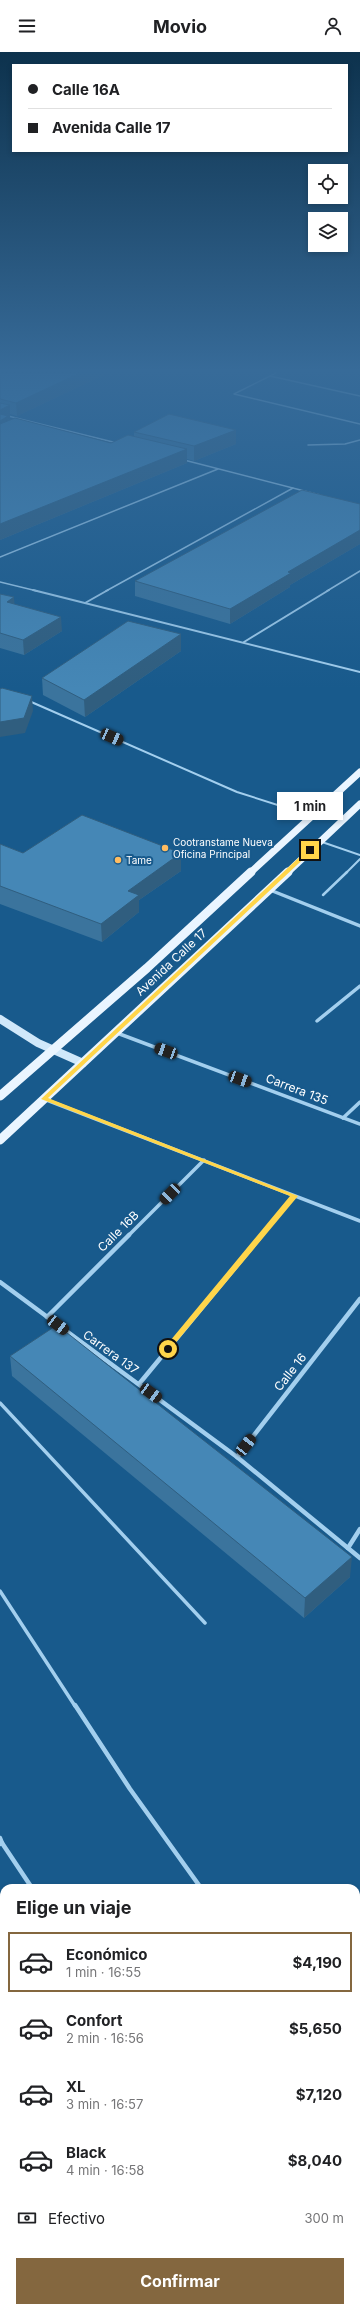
<!DOCTYPE html>
<html lang="es">
<meta charset="utf-8">
<style>
:root{--surface:#fff;--page:#f6f6f6;--text:#202124;--muted:#757577;--line:#e0e0e0;--accent:#84673f}
body{margin:0;font-family:Inter,sans-serif;background:var(--page);color:var(--text);height:100vh;display:flex;flex-direction:column;font-size:15px;white-space:nowrap}
*{box-sizing:border-box;margin:0}
p{font-size:13px;color:var(--muted)}
.icon{flex:none;width:22px;height:22px;fill:none;stroke:currentColor;stroke-width:2;stroke-linecap:round;stroke-linejoin:round}
.map{position:relative;flex:1;overflow:hidden}
.panel{position:absolute;left:0px;top:1832px;width:360px;height:428px;display:flex;flex-direction:column;background:var(--surface);border-radius:12px 12px 0 0;box-shadow:0 2px 6px #0003}
.panel>*{flex:none}
.top-card{position:absolute;left:12px;top:12px;width:336px;height:88px;border-radius:0px;box-shadow:0 2px 6px #0003;display:grid;align-content:center;height:88px;padding:0 16px;background:var(--surface)}
.tools{position:absolute;left:308px;top:112px;display:grid;gap:8px}
.tools a{display:grid;place-items:center;width:40px;height:40px;border-radius:0px;background:var(--surface);box-shadow:0 2px 6px #0003;font-size:20px}
.end{position:absolute;width:18px;height:18px;margin:-9px;border:5px solid #ffd54a;background:#111;box-shadow:0 0 0 2px #111}
.from{border-radius:50%}
.bubble{position:absolute;height:28px;border-radius:0px;background:var(--surface);box-shadow:0 2px 6px #0003;font-size:13px;font-weight:700;line-height:28px;text-align:center}
.car{position:absolute;width:12px;height:24px;margin:-12px -6px;border-radius:5px;box-shadow:0 0 3px 1px #0007;background:linear-gradient(#222 24%,#8ab4d8 0 40%,#222 0 76%,#8ab4d8 0 86%,#222 0)}
.top-card b{display:flex;align-items:center;gap:14px;height:38px;font-size:15px}
.top-card b+b{border-top:1px solid var(--line)}
.top-card i{width:10px;height:10px;background:var(--text)}
ul{padding:0;list-style:none}
li{display:flex;align-items:center;gap:12px;height:60px;margin:0 8px 6px;padding:0 8px;border:2px solid transparent;border-radius:0px}
li div{flex:1}
li b{display:block;font-size:15px}
li em{font-style:normal;font-weight:700}
li.selected{border-color:var(--accent)}
li>.icon{width:36px;height:36px;stroke-width:1.5}
h2{padding:0 16px;font-size:18px;line-height:48px}
.pay{display:flex;align-items:center;gap:10px;height:44px;padding:0 16px;font-size:15px}
.pay p{margin-inline-start:auto}
.primary-button{display:flex;gap:8px;margin-top:auto;padding:8px 16px}
.primary-button a{flex:1;height:46px;border-radius:0px;background:var(--accent);color:#fff;font-size:16px;font-weight:700;line-height:46px;text-align:center}
header{display:flex;justify-content:space-between;align-items:center;height:52px;padding:0 16px;background:var(--surface);font-size:18px;font-weight:700}
.map>svg:first-child{display:block}
.lines{fill:none;stroke-linecap:round;stroke-linejoin:round}
.lane-far4{stroke:#a3cfee;stroke-width:1.5}
.lane-far3{stroke:#a3cfee;stroke-width:2}
.lane-far2{stroke:#a3cfee;stroke-width:2.5}
.lane-far1{stroke:#a3cfee;stroke-width:3.5}
.lane{stroke:#a3cfee;stroke-width:4.5}
.street-far1{stroke:#a3cfee;stroke-width:3.5}
.street{stroke:#a3cfee;stroke-width:4.5}
.secondary{stroke:#d0e8fa;stroke-width:8}
.primary-far1{stroke:#eaf5ff;stroke-width:7}
.primary{stroke:#eaf5ff;stroke-width:9}
.wall{fill:#3b749d}
.shaded-wall{fill:#305e7f}
.building{fill:#4587b6;stroke:#305e7f}
.route{fill:#ffd54a}
.poi-dot{fill:#ffbc60;stroke:#185a8c;stroke-width:1.5}
.labels{text-anchor:middle;dominant-baseline:central;stroke-width:4;stroke-linejoin:round;paint-order:stroke}
.far-poi-label{font-size:10px;fill:#fff;stroke:#185a8c;text-anchor:start}
.street-label{font-size:12px;fill:#fff;stroke:#185a8c}
</style>
<header><svg class="icon" aria-label="menu" viewBox="0 0 24 24"><path d="M4 6h16M4 12h16M4 18h16"/></svg>Movio<svg class="icon" aria-label="person" viewBox="0 0 24 24"><circle cx="12" cy="8" r="4"/><path d="M4 21q1-7 8-7t8 7"/></svg></header>
<div class="map">
<svg width="360" height="2260" viewBox="0 0 360 2260">
<rect width="100%" height="100%" fill="#185a8c"/>
<g class="lines">
<g class="lane-far4">
<polyline points="276,321 234,342 360,372"/>
<polyline points="270,324 360,344"/>
<polyline points="0,362 117,391"/>
<polyline points="308,393 345,392 360,388"/>
<polyline points="184,408 320,443"/>
<polyline points="0,505 218,417"/>
<polyline points="0,530 37,539"/>
<polyline points="106,539 293,436"/>
<polyline points="327,539 360,519"/>
</g>
<g class="lane-far3">
<polyline points="33,538 360,620"/>
<polyline points="85,551 108,538"/>
<polyline points="244,590 329,538"/>
<polyline points="29,649 237,740 309,763"/>
<polyline points="322,790 360,803"/>
<polyline points="346,821 360,807"/>
</g>
<polyline class="lane-far2" points="323,843 347,820"/>
<g class="lane-far1">
<polyline points="0,1351 205,1571"/>
<polyline points="0,1539 75,1654"/>
</g>
<g class="lane">
<polyline points="75,1653 130,1737 201,1836"/>
<polyline points="0,1786 2,1791 0,1792"/>
<polyline points="2,1791 32,1836"/>
<polyline points="356,1911 360,1909"/>
<polyline points="0,2183 4,2185"/>
</g>
<g class="street-far1">
<polyline points="270,838 360,874"/>
<polyline points="317,969 360,934"/>
<polyline points="117,981 360,1072"/>
<polyline points="44,1047 360,1169"/>
<polyline points="343,1066 360,1050"/>
<polyline points="128,1184 204,1108"/>
<polyline points="261,1184 294,1144"/>
</g>
<g class="street">
<polyline points="0,1230 237,1405 360,1506"/>
<polyline points="47,1265 129,1183"/>
<polyline points="139,1332 262,1183"/>
<polyline points="237,1405 360,1247"/>
<polyline points="348,1496 360,1477"/>
</g>
<polyline class="secondary" points="0,967 38,991 83,1011"/>
<g class="primary-far1">
<polyline points="250,821 360,720"/>
<polyline points="287,821 360,752"/>
</g>
<g class="primary">
<polyline points="0,1044 147,916 251,820"/>
<polyline points="0,1088 288,820"/>
</g>
</g>
<g class="wall">
<polygon points="0,321 108,321 17,364 10,362 10,367 8,368 111,391 134,384 134,380 236,392 194,409 187,407 187,411 0,488"/>
<polygon points="360,452 360,492 290,533 290,535 230,572 135,544 135,529"/>
<polygon points="0,542 14,552 62,579 24,603 0,596"/>
<polygon points="181,582 181,599 85,665 43,643 42,626"/>
<polygon points="0,792 23,801 181,819 139,848 139,860 102,890 0,852"/>
<polygon points="10,1304 350,1525 304,1566 12,1324"/>
</g>
<g class="shaded-wall">
<polygon points="80,321 108,321 17,364 16,351"/>
<polygon points="10,353 10,367 8,368 9,377 0,383 0,358"/>
<polygon points="236,378 236,392 194,409 194,394"/>
<polygon points="187,397 187,411 0,488 0,472"/>
<polygon points="360,478 360,492 290,533 290,535 230,572 230,557 288,520"/>
<polygon points="14,545 15,559 7,550"/>
<polygon points="61,565 62,579 24,603 23,588"/>
<polygon points="181,582 181,599 85,665 84,648"/>
<polygon points="32,644 33,659 25,681 0,685 0,670"/>
<polygon points="181,801 181,819 139,848 139,860 102,890 101,872 128,839"/>
<polygon points="352,1505 350,1525 304,1566 305,1546"/>
</g>
<g class="building">
<polygon points="0,321 80,321 16,351 0,347"/>
<polygon points="0,351 10,353 0,358"/>
<polygon points="0,362 8,364 0,369"/>
<polygon points="169,362 236,378 194,394 134,380"/>
<polygon points="15,366 111,391 128,383 187,397 0,472 0,372"/>
<polygon points="302,438 360,452 360,478 288,520 291,521 230,557 135,529"/>
<polygon points="0,542 14,545 7,550 61,565 23,588 0,581"/>
<polygon points="128,569 181,582 84,648 42,626"/>
<polygon points="2,636 32,644 24,666 0,670 0,637"/>
<polygon points="82,763 181,801 128,839 139,843 101,872 0,834 0,792 23,801"/>
<polygon points="57,1273 352,1505 305,1546 10,1304"/>
</g>
<linearGradient id="sky" x2="0" y2="1"><stop stop-color="#0d324d"/><stop offset="0.5" stop-color="#376b99"/><stop offset="1" stop-color="#376b99" stop-opacity="0"/></linearGradient>
<rect width="360" height="637" fill="url(#sky)"/>
<polygon class="route" points="308,797 313,798 48,1046 298,1144 168,1300 164,1297 165,1295 290,1144 41,1047"/>
<g class="poi-dot">
<circle cx="165" cy="796" r="4"/>
<circle cx="118" cy="808" r="4"/>
</g>
<g class="labels">
<g class="far-poi-label">
<text x="173" y="790">Cootranstame Nueva<tspan x="173" dy="12">Oficina Principal</tspan></text>
<text x="126" y="808">Tame</text>
</g>
<g class="street-label">
<text transform="translate(171 910) rotate(-43)">Avenida Calle 17</text>
<text transform="translate(297 1037) rotate(21)">Carrera 135</text>
<text transform="translate(118 1179) rotate(-45)">Calle 16B</text>
<text transform="translate(111 1300) rotate(36)">Carrera 137</text>
<text transform="translate(290 1320) rotate(-52)">Calle 16</text>
</g>
</g>
</svg>
<div class="tools">
<a><svg class="icon" aria-label="locate" viewBox="0 0 24 24"><circle cx="12" cy="12" r="6"/><path d="M12 2v4M12 18v4M2 12h4M18 12h4"/></svg></a>
<a><svg class="icon" aria-label="layers" viewBox="0 0 24 24"><path d="M12 4l9 5-9 5-9-5zM3 14l9 5 9-5"/></svg></a>
</div>
<i class="end from" style="left:168px;top:1297px"></i>
<i class="end" style="left:310px;top:798px"></i>
<div class="bubble" style="left:277px;top:740px;width:66px">1 min</div>
<i class="car" style="left:112px;top:685px;rotate:114deg"></i>
<i class="car" style="left:166px;top:999px;rotate:290deg"></i>
<i class="car" style="left:240px;top:1027px;rotate:110deg"></i>
<i class="car" style="left:170px;top:1142px;rotate:225deg"></i>
<i class="car" style="left:58px;top:1273px;rotate:127deg"></i>
<i class="car" style="left:151px;top:1341px;rotate:126deg"></i>
<i class="car" style="left:246px;top:1393px;rotate:38deg"></i>
<div class="top-card">
<b><i class="from"></i>Calle 16A</b>
<b><i></i>Avenida Calle 17</b>
</div>
<section class="panel">
<h2>Elige un viaje</h2>
<ul>
<li class="selected"><svg class="icon" aria-label="car" viewBox="0 0 24 24"><path d="M5 17H2v-5l4-1 3-4h7l3 4 3 1v5h-3M9 17h6M6 11h13"/><circle cx="7" cy="17" r="2"/><circle cx="17" cy="17" r="2"/></svg><div><b>Económico</b><p>1 min · 16:55</p></div><em>$4,190</em></li>
<li><svg class="icon" aria-label="car" viewBox="0 0 24 24"><path d="M5 17H2v-5l4-1 3-4h7l3 4 3 1v5h-3M9 17h6M6 11h13"/><circle cx="7" cy="17" r="2"/><circle cx="17" cy="17" r="2"/></svg><div><b>Confort</b><p>2 min · 16:56</p></div><em>$5,650</em></li>
<li><svg class="icon" aria-label="car" viewBox="0 0 24 24"><path d="M5 17H2v-5l4-1 3-4h7l3 4 3 1v5h-3M9 17h6M6 11h13"/><circle cx="7" cy="17" r="2"/><circle cx="17" cy="17" r="2"/></svg><div><b>XL</b><p>3 min · 16:57</p></div><em>$7,120</em></li>
<li><svg class="icon" aria-label="car" viewBox="0 0 24 24"><path d="M5 17H2v-5l4-1 3-4h7l3 4 3 1v5h-3M9 17h6M6 11h13"/><circle cx="7" cy="17" r="2"/><circle cx="17" cy="17" r="2"/></svg><div><b>Black</b><p>4 min · 16:58</p></div><em>$8,040</em></li>
</ul>
<div class="pay"><svg class="icon" aria-label="cash" viewBox="0 0 24 24"><path d="M3 7h18v10H3z"/><circle cx="12" cy="12" r="2"/></svg>Efectivo<p>300 m</p></div>
<div class="primary-button"><a>Confirmar</a></div>
</section>
</div>
